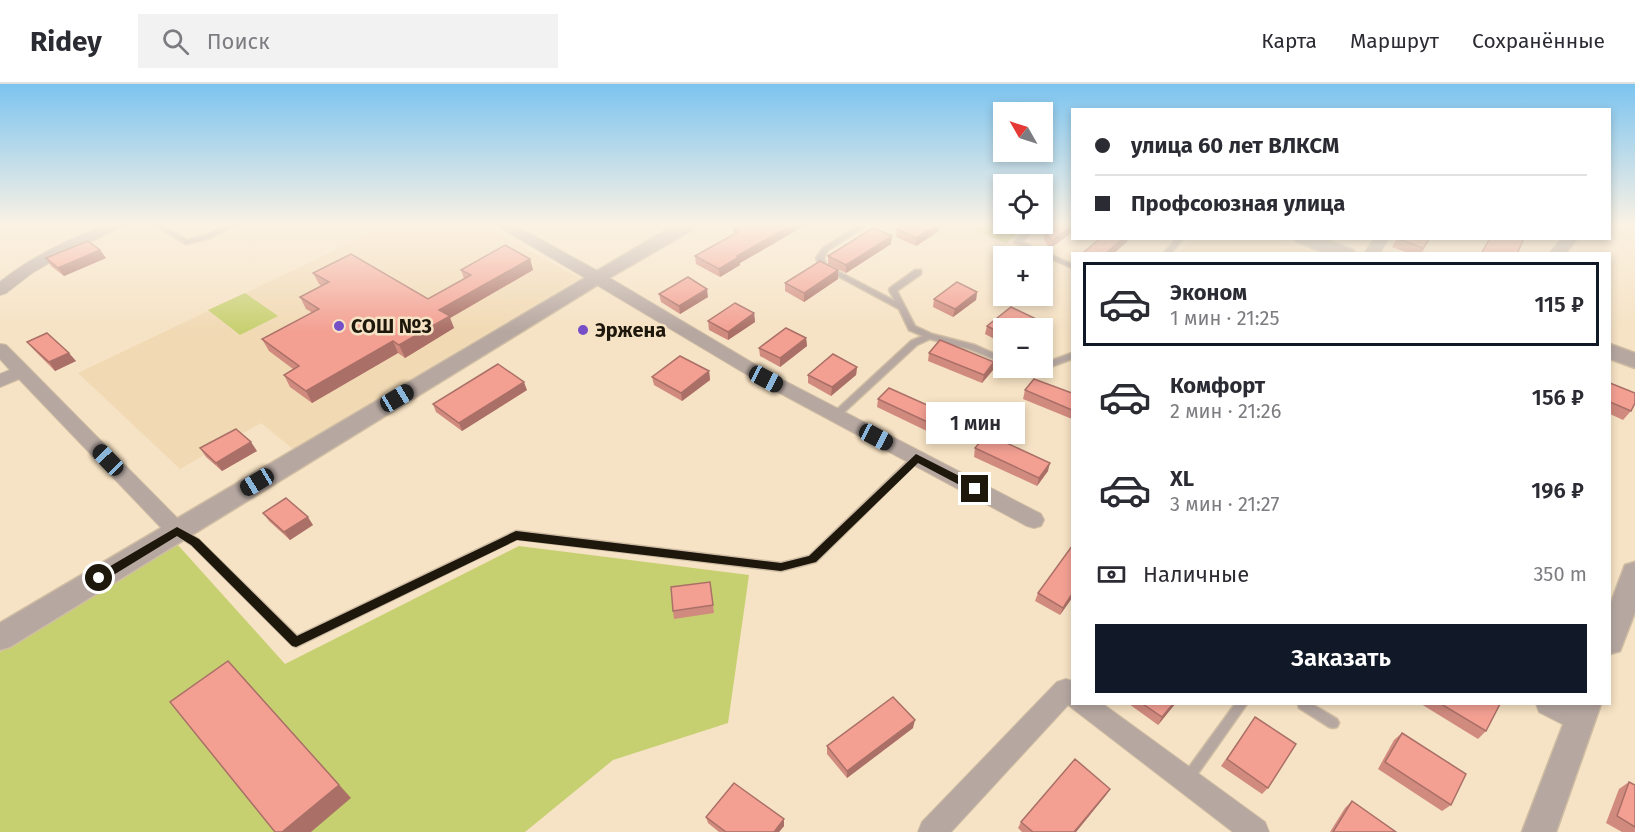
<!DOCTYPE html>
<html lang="ru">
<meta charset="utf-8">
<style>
:root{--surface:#fff;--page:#f2f2f3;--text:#2b2b33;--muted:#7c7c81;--line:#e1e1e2;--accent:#111827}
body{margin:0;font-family:"Fira Sans",sans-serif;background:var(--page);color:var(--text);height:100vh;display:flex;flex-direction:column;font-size:22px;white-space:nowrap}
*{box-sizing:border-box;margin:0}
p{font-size:20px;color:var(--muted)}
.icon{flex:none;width:33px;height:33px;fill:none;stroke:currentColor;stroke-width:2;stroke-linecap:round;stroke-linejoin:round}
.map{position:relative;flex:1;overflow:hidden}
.details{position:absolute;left:1071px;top:168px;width:540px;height:453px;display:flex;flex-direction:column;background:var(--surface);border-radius:0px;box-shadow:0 3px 9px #0003}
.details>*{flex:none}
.hud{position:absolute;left:1071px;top:24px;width:540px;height:132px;border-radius:0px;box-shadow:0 3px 9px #0003;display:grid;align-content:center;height:132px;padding:0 24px;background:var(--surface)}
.needle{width:39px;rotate:309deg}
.tools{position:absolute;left:993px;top:18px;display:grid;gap:12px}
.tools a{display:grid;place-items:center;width:60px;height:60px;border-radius:0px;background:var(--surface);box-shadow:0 3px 9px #0003;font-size:30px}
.end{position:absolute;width:27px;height:27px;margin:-14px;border:8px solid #1e170c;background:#fff;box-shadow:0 0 0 3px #fff}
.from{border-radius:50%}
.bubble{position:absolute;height:42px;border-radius:0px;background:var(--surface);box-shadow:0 3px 9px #0003;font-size:20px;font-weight:600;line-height:42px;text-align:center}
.car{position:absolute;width:18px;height:36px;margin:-18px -9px;border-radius:8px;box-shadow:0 0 4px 2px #0007;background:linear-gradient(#222 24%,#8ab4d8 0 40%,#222 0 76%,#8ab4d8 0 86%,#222 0)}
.hud b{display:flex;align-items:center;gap:21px;height:57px;font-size:22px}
.hud b+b{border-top:2px solid var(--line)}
.hud i{width:15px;height:15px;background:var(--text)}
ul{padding:10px 0 0;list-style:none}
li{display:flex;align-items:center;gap:18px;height:84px;margin:0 12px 9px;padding:0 12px;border:3px solid transparent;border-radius:0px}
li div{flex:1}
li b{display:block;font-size:22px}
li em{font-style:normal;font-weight:600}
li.current{border-color:var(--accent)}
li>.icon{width:54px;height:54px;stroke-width:1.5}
.pay{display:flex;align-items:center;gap:15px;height:66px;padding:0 24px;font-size:22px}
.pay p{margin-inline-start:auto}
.primary-button{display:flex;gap:12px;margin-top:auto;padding:12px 24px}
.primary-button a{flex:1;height:69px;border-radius:0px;background:var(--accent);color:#fff;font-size:24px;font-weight:600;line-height:69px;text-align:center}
header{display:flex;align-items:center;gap:36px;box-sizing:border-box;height:84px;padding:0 30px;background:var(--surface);border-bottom:2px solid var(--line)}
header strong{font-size:28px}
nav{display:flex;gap:33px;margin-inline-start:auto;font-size:21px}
.search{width:420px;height:54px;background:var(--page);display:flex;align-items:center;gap:15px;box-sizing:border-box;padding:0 21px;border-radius:0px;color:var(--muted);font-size:22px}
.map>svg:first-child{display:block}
.built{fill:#f1d9b4}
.green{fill:#c7d070}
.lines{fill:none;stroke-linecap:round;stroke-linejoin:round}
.service-casing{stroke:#cfbda3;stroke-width:3}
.minor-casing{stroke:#cfbda3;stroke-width:2}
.tertiary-casing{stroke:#cfbda3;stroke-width:3}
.service{fill:#b6a7a1;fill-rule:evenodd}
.minor{fill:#b6a7a1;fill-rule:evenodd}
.tertiary{fill:#b6a7a1;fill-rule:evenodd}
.wall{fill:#d18a7e}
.shaded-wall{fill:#aa7067}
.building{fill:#f3a093;stroke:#aa7067;stroke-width:1.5}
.route{fill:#1e170c}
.poi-dot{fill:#764fc8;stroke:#f6e2c4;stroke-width:2}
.labels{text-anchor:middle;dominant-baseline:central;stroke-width:5;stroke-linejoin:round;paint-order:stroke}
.poi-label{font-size:20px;font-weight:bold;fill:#1e170c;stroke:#f6e2c4;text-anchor:start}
</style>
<header>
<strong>Ridey</strong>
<div class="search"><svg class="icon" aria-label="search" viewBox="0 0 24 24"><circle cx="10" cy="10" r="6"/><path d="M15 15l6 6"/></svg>Поиск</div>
<nav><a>Карта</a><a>Маршрут</a><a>Сохранённые</a></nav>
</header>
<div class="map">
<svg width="1635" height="748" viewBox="0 0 1635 748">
<rect width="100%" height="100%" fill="#f6e2c4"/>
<g class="built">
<polygon points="386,142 483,142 580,194 293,365 261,339 180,385 78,289"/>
<polygon points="1194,155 1277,155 1320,169 1178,169"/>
</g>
<g class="green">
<polygon points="965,142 1027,142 1006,159"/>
<polygon points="245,209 278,232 240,251 208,226"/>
<polygon points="177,460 285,580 519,462 749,491 728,639 613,676 525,748 0,748 0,568"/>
</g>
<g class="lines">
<g class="service-casing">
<g id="service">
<polygon points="156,142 164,142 187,156 206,151 226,142 235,142 210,154 186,160"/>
<polygon points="858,142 864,143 828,166 824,174 826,181 895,217 889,206 890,204 915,186 921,186 921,190 897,207 915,242 932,250 975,261 1004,274 1004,279 969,265 930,255 917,261 839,333 833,333 832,331 833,329 911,257 923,252 909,246 899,225 819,182 816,174 823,164"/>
<polygon points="1032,142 1039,142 1022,158 1072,180 1072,184 1015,159 1015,157"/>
<polygon points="1177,154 1184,154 1170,170 1163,170"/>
<path d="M1072,269V275L1042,286L1039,284C1034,288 1021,288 1016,284H1042V280Z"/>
<polygon points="916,371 919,372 920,374 919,376 816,478 812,479 781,487 517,455 296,563 292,561 192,461 176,451 174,448 176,445 179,444 198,455 297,552 516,447 781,479 809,472 913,372"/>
<polygon points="1235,620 1247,620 1192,698 1188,700 1184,698 1182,694 1184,690"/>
<polygon points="1298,620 1312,620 1337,635 1339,639 1337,643 1333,644 1329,643 1299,624"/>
</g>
</g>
<g class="minor-casing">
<g id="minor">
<path d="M103,142H123L61,172L32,189L6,209L0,211V198C31,173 66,157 103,142Z"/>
<polygon points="498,142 516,142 603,190 773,291 1041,430 1044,436 1041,442 1034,444 1027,442 761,299"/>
<polygon points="1374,154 1389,154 1379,170 1364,170"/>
<polygon points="1562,154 1578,154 1565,170 1549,170"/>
<polygon points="0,260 6,261 28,283 184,441 188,447 184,453 177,455 170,453 19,295 0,303 0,290 10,286 0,275"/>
<polygon points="1066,595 1072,597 1072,620 1103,620 1265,738 1269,748 1233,748 1068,621 951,748 918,748 922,738 1057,598"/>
<path d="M1536,620C1555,618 1583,616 1593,637L1589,645L1580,649L1539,628Z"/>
</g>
</g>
<g class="tertiary-casing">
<g id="tertiary">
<polygon points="673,142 695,142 692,146 604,197 10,563 0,566 0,539"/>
<polygon points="1294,154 1321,154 1353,166 1355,170 1328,170 1297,158"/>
<polygon points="1610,260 1635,269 1635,284 1610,275"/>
<polygon points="1635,478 1635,528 1620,567 1610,570 1610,521 1625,481"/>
<polygon points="1571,620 1601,620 1556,748 1522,748"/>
</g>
</g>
<use href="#service" class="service"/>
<use href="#minor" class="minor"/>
<use href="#tertiary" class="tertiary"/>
</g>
<g class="wall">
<polygon points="741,142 804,142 740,179 740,181 720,193 696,180 695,172 734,150 734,146"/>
<polygon points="901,142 940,142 939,147 916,162 896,153 897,145"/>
<polygon points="1072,142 1050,165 1044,156 1045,148"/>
<polygon points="1397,154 1431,154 1421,170 1411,170 1392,163"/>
<polygon points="891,160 846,189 828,180 828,172"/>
<polygon points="100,166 106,174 64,192 51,182 46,174"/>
<polygon points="530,175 533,186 450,234 454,244 405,274 398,269 312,319 290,303 284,291 293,285 269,267 262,255 313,229 306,225 300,213 322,202 319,200 313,189 428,215 464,195 461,186"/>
<polygon points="838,186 838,195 804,218 785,207 785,199"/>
<polygon points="977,208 976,216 953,233 933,223 934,215"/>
<polygon points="659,210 708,213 680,230 661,218"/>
<polygon points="754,229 755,238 728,256 709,246 708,237"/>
<polygon points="987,242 1032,242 1004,244 1004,260 985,250"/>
<polygon points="806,254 807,262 780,283 760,272 759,264"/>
<polygon points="27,258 76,277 55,287 34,266"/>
<polygon points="929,269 993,286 982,299 928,277"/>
<polygon points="857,283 856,291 831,312 808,299 808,291"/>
<polygon points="709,287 710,296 682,317 654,301 652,293"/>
<polygon points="1610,299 1631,327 1623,336 1610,330"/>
<polygon points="527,306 462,347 436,328 433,320"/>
<polygon points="1025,306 1072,309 1072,335 1023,315"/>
<polygon points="878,315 945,329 943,338 933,350 877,323"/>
<polygon points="200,364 257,367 222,387 206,373"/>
<polygon points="975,364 1048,387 1037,402 974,373"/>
<polygon points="263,429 313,441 290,456 269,437"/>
<polygon points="710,498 714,529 674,535 673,527"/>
<polygon points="1038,509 1072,514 1060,531 1035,517"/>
<polygon points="1129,620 1175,620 1158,641"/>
<polygon points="1421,620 1500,620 1486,647 1478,655"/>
<polygon points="1255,633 1268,704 1262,710 1221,682"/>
<polygon points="913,644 847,694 827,670 827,662"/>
<polygon points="1402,649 1451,721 1442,727 1378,685 1394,656"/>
<polygon points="1629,698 1635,701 1635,748 1622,748 1606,739 1619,705"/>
<polygon points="1110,705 1106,711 1076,748 1022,748 1018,744 1021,738"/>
<polygon points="1352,717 1396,748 1330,748 1345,724"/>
<polygon points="706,733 784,735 784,742 779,748 719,748 708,739"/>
</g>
<g class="shaded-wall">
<polygon points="790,142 804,142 740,179 740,181 720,193 719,185 737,172"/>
<polygon points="936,142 940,142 939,147 916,162 916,154"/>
<polygon points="1071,142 1072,142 1072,148 1050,165 1052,157"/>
<polygon points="892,152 891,160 846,189 846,181"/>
<polygon points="1123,154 1128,154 1127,158 1113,170 1105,170"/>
<polygon points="100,166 106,174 64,192 58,184"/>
<polygon points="530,175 533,186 450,234 454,244 405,274 399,261 439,226"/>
<polygon points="838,186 838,195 804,218 804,209"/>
<polygon points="707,205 708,213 680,230 679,222"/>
<polygon points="977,208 976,216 953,233 955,225"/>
<polygon points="754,229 755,238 728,256 728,248"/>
<polygon points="1034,234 1032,242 1029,244 1021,244"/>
<polygon points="806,254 807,262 780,283 780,274"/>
<polygon points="393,257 398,269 312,319 306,307"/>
<polygon points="69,269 76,277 55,287 49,278"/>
<polygon points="994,278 993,286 982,299 984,291"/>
<polygon points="857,283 856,291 831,312 832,303"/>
<polygon points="709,287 710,296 682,317 681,309"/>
<polygon points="524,298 527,306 462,347 459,339"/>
<polygon points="945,329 943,338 933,350 934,341"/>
<polygon points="251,358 257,367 222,387 216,379"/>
<polygon points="1050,379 1048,387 1037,402 1039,394"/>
<polygon points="308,433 313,441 290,456 284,448"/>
<polygon points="1072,510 1072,514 1060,531 1063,524"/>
<polygon points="242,592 351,714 311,748 282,748"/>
<polygon points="1173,620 1175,620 1158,641 1162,633"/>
<polygon points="915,636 913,644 847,694 847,687"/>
<polygon points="1110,705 1106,711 1076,748 1074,748"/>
<polygon points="784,735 784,742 779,748 774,748"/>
</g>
<g class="building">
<polygon points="741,142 790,142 737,172 739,173 719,185 695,172 738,148 734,146"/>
<polygon points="901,142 936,142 916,154 897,145"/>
<polygon points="1053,142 1071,142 1052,157 1045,148"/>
<polygon points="873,144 892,152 846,181 828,172"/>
<polygon points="1101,154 1123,154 1105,170 1088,170 1084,168"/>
<polygon points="1397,154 1430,154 1423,164"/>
<polygon points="1490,154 1524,154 1517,170 1481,170"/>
<polygon points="88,157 100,166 58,184 46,174"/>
<polygon points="505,161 530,175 439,226 450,232 399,261 393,257 306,307 284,291 299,282 262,255 319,225 300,213 329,198 313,189 351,170 428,215 471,191 461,186"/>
<polygon points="820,177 838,186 804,209 785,199"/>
<polygon points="688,193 707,205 679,222 659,210"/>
<polygon points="957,198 977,208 955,225 934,215"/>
<polygon points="735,219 754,229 728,248 708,237"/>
<polygon points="1011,223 1034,234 1021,244 1004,244 1004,251 987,242"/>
<polygon points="786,244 806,254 780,274 759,264"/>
<polygon points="47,249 69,269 49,278 27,258"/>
<polygon points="940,256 994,278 984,291 929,269"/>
<polygon points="833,270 857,283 832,303 808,291"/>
<polygon points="680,272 709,287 681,309 652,293"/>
<polygon points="498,280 524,298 459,339 433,320"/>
<polygon points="1034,295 1072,309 1072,326 1025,306"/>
<polygon points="1610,299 1635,309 1635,319 1631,327 1610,318"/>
<polygon points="889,304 945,329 934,341 878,315"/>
<polygon points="236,345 251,358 216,379 200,364"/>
<polygon points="987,350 1050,379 1039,394 975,364"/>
<polygon points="286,414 308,433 284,448 263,429"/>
<polygon points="1072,462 1072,510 1063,524 1038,509"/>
<polygon points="710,498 713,521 673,527 671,503"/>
<polygon points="228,577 339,701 282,748 275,748 170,618"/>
<polygon points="893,613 915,636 847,687 827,662"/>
<polygon points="1143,620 1173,620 1162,633"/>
<polygon points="1441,620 1500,620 1486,647"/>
<polygon points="1255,633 1296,660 1268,704 1227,675"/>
<polygon points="1402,649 1466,690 1451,721 1385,678"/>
<polygon points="1075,675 1110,705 1074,748 1033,748 1021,738"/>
<polygon points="1629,698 1635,701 1635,743 1617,732"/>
<polygon points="734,699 784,735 774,748 726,748 706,733"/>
<polygon points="1352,717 1396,748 1333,748"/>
</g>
<linearGradient id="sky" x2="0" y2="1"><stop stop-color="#7cc4f0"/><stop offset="0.57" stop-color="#fbf2e4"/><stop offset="1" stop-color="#fbf2e4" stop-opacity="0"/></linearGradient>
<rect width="1635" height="247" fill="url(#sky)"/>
<polygon class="route" points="916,370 979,402 979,407 971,407 918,379 816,478 781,487 517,456 296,563 292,562 191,461 177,452 102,498 99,499 93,494 95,491 177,443 199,455 297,552 516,447 781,479 809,472"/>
<g class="poi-dot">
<circle cx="339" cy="242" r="6"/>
<circle cx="583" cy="246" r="6"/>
</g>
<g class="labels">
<g class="poi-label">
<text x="351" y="242">СОШ №3</text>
<text x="595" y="246">Эржена</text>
</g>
</g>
</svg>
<div class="tools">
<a><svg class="needle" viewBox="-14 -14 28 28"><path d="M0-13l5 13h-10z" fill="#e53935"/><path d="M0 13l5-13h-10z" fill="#7c7c81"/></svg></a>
<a><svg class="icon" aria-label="locate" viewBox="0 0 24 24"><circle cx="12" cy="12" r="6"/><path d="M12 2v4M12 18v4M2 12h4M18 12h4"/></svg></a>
<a>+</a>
<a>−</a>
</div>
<i class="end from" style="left:99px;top:494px"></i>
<i class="end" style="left:975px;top:405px"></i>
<div class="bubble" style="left:926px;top:318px;width:99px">1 мин</div>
<i class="car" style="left:766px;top:295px;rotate:118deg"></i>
<i class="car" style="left:397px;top:314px;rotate:59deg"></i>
<i class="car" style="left:876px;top:353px;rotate:118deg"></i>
<i class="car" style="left:108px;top:376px;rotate:316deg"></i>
<i class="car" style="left:257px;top:398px;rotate:239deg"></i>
<div class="hud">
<b><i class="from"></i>улица 60 лет ВЛКСМ</b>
<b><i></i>Профсоюзная улица</b>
</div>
<section class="details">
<ul>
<li class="current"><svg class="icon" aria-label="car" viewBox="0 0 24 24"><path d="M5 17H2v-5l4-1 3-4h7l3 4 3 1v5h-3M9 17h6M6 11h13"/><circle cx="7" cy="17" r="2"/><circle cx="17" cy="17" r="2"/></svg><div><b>Эконом</b><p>1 мин · 21:25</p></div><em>115 ₽</em></li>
<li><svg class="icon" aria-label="car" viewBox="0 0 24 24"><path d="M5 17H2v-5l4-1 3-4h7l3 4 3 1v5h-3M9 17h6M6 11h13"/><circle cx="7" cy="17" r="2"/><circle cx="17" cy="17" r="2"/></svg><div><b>Комфорт</b><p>2 мин · 21:26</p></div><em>156 ₽</em></li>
<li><svg class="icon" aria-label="car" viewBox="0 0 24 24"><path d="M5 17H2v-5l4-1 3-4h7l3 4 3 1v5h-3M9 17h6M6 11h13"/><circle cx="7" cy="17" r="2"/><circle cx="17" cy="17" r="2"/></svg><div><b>XL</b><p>3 мин · 21:27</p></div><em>196 ₽</em></li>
</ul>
<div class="pay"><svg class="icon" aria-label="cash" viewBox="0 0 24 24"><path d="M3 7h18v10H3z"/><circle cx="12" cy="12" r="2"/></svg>Наличные<p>350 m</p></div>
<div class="primary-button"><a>Заказать</a></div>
</section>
</div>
